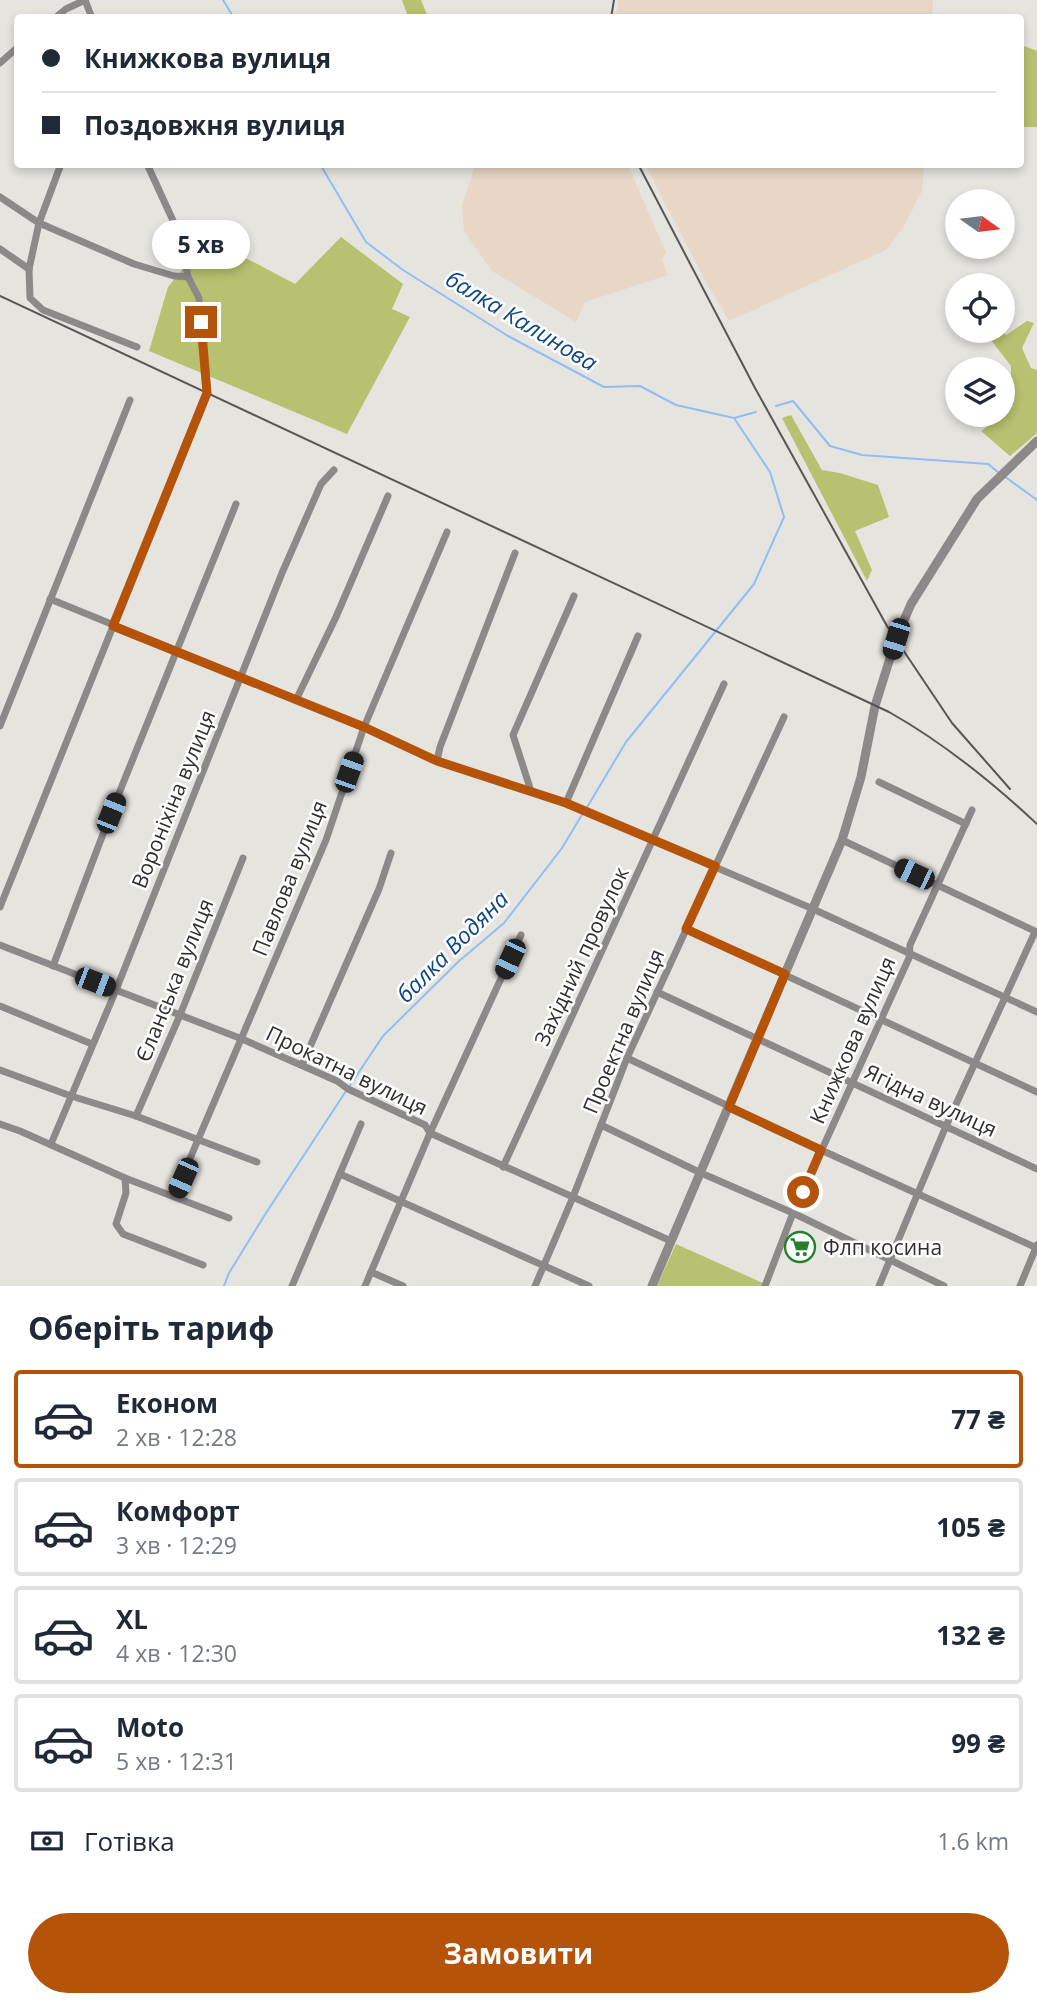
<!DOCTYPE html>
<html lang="uk">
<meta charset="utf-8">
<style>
:root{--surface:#fff;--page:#f6f6f7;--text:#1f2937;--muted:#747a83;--line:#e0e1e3;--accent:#b45309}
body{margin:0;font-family:"Open Sans",sans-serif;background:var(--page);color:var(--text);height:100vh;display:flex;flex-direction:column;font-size:26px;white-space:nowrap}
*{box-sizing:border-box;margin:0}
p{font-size:23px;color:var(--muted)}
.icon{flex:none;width:38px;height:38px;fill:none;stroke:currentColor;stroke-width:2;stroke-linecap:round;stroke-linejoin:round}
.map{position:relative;height:1286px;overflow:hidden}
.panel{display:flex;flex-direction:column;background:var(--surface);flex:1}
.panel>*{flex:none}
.hud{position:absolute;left:14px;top:14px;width:1010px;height:154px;border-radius:7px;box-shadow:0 4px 10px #0003;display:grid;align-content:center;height:154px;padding:0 28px;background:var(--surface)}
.needle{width:46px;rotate:104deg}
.buttons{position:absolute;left:945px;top:189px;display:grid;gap:14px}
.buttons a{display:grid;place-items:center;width:70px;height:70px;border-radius:50%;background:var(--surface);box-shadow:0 4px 10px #0003;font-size:35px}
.end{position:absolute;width:32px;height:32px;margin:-16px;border:9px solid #b45309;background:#fff;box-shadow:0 0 0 4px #fff}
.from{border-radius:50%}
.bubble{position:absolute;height:49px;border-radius:24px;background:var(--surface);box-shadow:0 4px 10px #0003;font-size:23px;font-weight:700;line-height:49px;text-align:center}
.car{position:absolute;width:21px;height:42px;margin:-21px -10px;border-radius:9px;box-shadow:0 0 5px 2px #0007;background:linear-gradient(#222 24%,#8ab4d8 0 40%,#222 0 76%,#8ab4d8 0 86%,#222 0)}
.hud b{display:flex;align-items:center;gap:24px;height:66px;font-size:26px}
.hud b+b{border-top:2px solid var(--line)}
.hud i{width:18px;height:18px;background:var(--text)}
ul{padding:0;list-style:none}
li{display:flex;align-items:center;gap:21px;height:98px;margin:0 14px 10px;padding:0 14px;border:4px solid var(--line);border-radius:7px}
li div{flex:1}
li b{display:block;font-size:26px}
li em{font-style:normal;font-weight:700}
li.active{border-color:var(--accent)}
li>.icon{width:63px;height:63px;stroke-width:1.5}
h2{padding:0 28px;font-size:32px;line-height:84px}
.pay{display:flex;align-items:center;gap:18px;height:77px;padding:0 28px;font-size:26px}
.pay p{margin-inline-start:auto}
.primary-button{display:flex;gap:14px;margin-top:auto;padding:14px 28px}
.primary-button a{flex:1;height:80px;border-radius:42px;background:var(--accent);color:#fff;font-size:28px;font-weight:700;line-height:80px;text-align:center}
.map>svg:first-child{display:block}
.industrial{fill:#e8d7c6}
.green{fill:#b7c16f}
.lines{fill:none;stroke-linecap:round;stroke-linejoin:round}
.stream{stroke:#91bdf5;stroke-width:2}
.minor{stroke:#8c8a89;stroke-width:7}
.tertiary{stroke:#8c8a89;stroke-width:9}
.rail{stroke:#575654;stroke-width:2}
.route{stroke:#b45309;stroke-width:9}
.labels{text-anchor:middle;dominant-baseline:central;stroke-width:5;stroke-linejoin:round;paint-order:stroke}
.street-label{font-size:21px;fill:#2f2e2d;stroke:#fff}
.poi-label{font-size:21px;fill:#2f2e2d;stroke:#fff;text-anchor:start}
.water-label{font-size:23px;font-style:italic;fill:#0f4785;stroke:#fff}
</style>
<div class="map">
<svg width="1037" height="1286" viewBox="0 0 1037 1286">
<rect width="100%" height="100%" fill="#e6e4df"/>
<g class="industrial">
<polygon points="618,0 933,0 932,17 616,17"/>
<polygon points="475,165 628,165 666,253 662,259 668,275 585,302 576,322 492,271 464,231 462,205"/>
<polygon points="645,165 924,165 922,191 903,228 886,250 729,321 705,280"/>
</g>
<g class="green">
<polygon points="402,0 421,0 428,17 408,17"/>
<polygon points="1024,46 1037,51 1037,127 1020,127 1020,48"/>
<polygon points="341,237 403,284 392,309 410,317 347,434 149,351 168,287 208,238 295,284"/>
<polygon points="1027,321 1034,323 1022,348 1031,368 1037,370 1037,433 1010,456 981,431 1003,415 1011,405 1011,366 984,331 1002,331 1006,335"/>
<polygon points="791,415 822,470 840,473 878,485 889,517 855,531 872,570 867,581 782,418"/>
<polygon points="676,1244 765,1284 764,1286 657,1286"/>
</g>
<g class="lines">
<g class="stream">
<polyline points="223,0 234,18"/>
<polyline points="320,164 366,242 403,270 508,336 604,387 640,386 676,405 734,418 756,412"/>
<polyline points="776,406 793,401 830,446 862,455 988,464 999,473"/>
<polyline points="1004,476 1037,500"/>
<polyline points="586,809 626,742 754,584 784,517 770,472 734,418"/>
<polyline points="349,1087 383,1036 458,962 504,923 562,848 583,813"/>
<polyline points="224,1286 229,1273 266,1213 346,1091"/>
</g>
<g class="minor">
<polyline points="85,0 92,18"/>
<polyline points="55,18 66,9 85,0"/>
<polyline points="0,63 18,47"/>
<polyline points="61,164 39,223 29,269 30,298 43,310 137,347"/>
<polyline points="0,197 39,223 134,264 174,276 188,277"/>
<polyline points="0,249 29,269"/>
<polyline points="50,599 364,727 437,761 566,803 813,909 1037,1012"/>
<polyline points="296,700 336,617 388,496"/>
<polyline points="0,726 130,400"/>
<polyline points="437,761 440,747 515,553"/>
<polyline points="879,782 966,824"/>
<polyline points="531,791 513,735 574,596"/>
<polyline points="566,803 638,636"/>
<polyline points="842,840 1037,932"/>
<polyline points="0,907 207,393 199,298 188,277 181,238 147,164"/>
<polyline points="686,929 1037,1092"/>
<polyline points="0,945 242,1039 337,1081 348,1089 425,1125 430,1133 671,1241"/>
<polyline points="53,966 111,813 236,504"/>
<polyline points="657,992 1037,1169"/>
<polyline points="0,1006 92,1044"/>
<polyline points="627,1058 821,1150 1037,1248"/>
<polyline points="302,1065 379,889 391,853"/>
<polyline points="0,1070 71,1096 136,1116 257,1162"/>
<polyline points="136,1116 180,1015 243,858"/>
<polyline points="0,1124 20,1131 125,1178 229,1218"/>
<polyline points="601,1125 701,1173 793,1213 944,1286"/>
<polyline points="51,1144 116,990 282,573 321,484 334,470"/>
<polyline points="503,1167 724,684"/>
<polyline points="340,1174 589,1286"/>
<polyline points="125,1178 126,1193 116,1224 123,1234 203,1265"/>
<polyline points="174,1196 326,840 364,727 447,532"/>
<polyline points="371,1272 403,1286"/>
<polyline points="292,1286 361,1124"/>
<polyline points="365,1286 430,1133 521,935"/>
<polyline points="535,1286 573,1197 627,1058 784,717"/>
<polyline points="765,1286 793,1213 909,958 910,945 972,810"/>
<polyline points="879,1286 946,1126 1035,932"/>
<polyline points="1020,1286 1037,1245"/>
</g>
<polyline class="tertiary" points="652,1286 842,840 861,777 875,706 896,639 911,604 977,499 1037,441"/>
<g class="rail">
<polyline points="611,18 614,0"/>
<polyline points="638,164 755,388 887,626 952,723 1010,789"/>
<path d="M0,296L889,712C944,743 991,781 1037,824"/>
</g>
</g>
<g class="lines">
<polyline class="route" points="201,322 207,393 113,626 364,727 437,761 566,803 715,866 686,929 785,974 729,1107 821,1150 803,1192"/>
</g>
<defs>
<g id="supermarket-ring" transform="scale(1.575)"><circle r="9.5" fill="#fff" stroke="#277f2d" stroke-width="1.5"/><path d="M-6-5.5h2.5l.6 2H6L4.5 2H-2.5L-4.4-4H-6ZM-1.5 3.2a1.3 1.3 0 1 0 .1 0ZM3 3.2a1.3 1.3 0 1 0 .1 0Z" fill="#277f2d"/></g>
</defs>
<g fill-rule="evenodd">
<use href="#supermarket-ring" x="800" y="1247"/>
</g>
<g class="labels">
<g class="street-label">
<text transform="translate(173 799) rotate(-68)">Вороніхіна вулиця</text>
<text transform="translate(289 878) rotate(-68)">Павлова вулиця</text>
<text transform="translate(581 956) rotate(-65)">Західний провулок</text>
<text transform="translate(174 980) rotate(-68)">Єланська вулиця</text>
<text transform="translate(623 1031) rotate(-67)">Проектна вулиця</text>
<text transform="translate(852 1040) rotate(-66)">Книжкова вулиця</text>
<text transform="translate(347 1070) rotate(26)">Прокатна вулиця</text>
<text transform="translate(931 1100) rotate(25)">Ягідна вулиця</text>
</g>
<g class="poi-label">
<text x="823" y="1247">Флп косина</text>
</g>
<g class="water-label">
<text transform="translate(522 320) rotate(31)">балка Калинова</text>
<text transform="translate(452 946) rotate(-45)">балка Водяна</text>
</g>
</g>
</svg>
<div class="buttons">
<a><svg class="needle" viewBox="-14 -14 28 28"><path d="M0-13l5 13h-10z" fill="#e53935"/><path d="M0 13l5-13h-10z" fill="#747a83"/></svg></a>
<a><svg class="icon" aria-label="locate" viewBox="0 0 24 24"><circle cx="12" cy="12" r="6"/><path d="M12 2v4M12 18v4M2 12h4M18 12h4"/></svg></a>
<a><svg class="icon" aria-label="layers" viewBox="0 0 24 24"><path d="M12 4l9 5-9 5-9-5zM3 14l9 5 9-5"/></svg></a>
</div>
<i class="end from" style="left:803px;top:1192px"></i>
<i class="end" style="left:201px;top:322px"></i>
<div class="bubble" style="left:152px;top:220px;width:98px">5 хв</div>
<i class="car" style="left:896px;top:639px;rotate:197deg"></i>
<i class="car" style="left:349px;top:772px;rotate:19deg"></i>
<i class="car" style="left:111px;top:813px;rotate:22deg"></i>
<i class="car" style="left:914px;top:874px;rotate:295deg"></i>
<i class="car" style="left:510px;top:959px;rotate:205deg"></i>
<i class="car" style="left:95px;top:982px;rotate:111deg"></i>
<i class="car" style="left:183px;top:1178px;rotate:204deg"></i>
<div class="hud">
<b><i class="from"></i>Книжкова вулиця</b>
<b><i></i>Поздовжня вулиця</b>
</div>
</div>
<section class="panel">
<h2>Оберіть тариф</h2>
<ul>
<li class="active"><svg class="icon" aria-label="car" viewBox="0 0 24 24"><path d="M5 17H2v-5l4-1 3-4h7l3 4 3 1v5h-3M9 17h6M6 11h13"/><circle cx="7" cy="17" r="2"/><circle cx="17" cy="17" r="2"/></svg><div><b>Економ</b><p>2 хв · 12:28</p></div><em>77 ₴</em></li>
<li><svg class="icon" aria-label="car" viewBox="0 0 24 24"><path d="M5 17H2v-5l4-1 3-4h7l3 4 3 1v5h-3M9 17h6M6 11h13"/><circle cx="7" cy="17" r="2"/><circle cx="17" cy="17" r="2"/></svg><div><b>Комфорт</b><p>3 хв · 12:29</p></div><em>105 ₴</em></li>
<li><svg class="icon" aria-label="car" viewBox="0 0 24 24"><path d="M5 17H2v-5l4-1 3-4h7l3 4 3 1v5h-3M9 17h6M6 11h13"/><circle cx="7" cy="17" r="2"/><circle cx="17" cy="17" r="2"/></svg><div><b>XL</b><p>4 хв · 12:30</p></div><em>132 ₴</em></li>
<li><svg class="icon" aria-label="car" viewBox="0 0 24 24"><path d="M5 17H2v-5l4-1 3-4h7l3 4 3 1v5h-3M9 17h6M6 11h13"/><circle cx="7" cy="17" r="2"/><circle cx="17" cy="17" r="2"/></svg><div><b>Moto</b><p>5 хв · 12:31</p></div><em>99 ₴</em></li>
</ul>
<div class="pay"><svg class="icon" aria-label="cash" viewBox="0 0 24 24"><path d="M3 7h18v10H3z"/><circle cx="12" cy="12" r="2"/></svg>Готівка<p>1.6 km</p></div>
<div class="primary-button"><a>Замовити</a></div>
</section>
